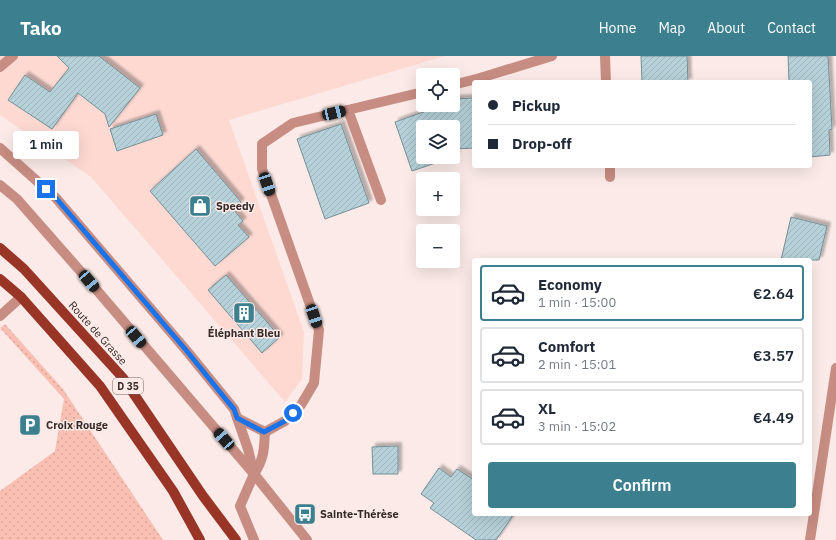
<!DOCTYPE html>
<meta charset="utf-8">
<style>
:root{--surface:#fff;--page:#f6f6f7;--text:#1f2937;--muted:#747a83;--line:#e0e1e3;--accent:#3c7f8f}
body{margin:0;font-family:"IBM Plex Sans",sans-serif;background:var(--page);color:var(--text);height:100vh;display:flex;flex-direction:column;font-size:15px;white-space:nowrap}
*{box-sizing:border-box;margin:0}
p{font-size:13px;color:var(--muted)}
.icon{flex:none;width:22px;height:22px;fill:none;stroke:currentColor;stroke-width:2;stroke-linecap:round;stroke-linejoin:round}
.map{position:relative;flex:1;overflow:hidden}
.details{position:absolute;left:472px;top:202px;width:340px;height:258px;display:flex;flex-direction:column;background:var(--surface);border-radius:4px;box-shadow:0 4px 16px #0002}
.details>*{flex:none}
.top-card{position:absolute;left:472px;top:24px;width:340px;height:88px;border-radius:4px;box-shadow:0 4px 16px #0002;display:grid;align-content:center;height:88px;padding:0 16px;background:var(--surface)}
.buttons{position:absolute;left:416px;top:12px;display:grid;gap:8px}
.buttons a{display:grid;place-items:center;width:44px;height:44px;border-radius:4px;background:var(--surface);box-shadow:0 4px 16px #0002;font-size:20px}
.end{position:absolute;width:18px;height:18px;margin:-9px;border:5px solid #1a73e8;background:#fff;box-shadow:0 0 0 2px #fff}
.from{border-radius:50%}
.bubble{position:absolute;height:28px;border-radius:4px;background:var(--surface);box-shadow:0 4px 16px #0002;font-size:13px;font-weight:600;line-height:28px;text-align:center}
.car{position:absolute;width:12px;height:24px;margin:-12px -6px;border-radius:5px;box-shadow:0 0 3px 1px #0007;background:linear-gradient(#222 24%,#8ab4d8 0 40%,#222 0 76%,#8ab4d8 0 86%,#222 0)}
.top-card b{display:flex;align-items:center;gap:14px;height:38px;font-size:15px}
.top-card b+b{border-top:1px solid var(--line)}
.top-card i{width:10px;height:10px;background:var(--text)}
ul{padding:7px 0 0;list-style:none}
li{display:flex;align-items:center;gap:12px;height:56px;margin:0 8px 6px;padding:0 8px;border:2px solid var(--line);border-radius:4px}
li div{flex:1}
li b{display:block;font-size:15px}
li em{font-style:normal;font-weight:600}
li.selected{border-color:var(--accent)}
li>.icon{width:36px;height:36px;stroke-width:1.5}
.cta{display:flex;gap:8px;margin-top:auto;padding:8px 16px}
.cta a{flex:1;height:46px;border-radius:4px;background:var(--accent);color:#fff;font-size:16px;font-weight:600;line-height:46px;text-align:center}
header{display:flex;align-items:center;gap:24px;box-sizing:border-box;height:56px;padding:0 20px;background:var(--accent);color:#fff}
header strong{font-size:19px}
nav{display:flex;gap:22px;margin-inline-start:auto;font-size:14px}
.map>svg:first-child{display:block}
.built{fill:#fdd9d2}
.grass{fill:url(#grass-dots)}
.building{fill:url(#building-hatch);stroke:#748f96;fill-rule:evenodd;filter:url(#shadow)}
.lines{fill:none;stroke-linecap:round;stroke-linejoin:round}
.minor{stroke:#c78d82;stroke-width:10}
.major{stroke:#993526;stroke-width:10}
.route{stroke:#1a73e8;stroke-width:5}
.labels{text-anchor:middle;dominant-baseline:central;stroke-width:3;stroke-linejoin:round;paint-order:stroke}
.shield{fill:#fbeae7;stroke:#726563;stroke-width:1}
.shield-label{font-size:10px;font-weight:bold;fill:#372c2a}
.poi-label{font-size:11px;font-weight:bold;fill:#372c2a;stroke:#fbeae7;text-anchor:start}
.street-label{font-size:11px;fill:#372c2a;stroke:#fbeae7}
</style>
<header>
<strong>Tako</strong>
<nav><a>Home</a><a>Map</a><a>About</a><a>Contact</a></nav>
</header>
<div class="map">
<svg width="836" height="484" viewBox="0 0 836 484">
<defs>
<pattern id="grass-dots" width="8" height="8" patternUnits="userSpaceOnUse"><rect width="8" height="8" fill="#f9bfb3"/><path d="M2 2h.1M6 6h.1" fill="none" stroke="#d6a49a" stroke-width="1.8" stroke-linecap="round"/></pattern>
<pattern id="building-hatch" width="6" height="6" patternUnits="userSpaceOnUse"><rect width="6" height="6" fill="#b6d1d9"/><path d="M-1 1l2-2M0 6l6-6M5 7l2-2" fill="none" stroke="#9db4ba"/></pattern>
<filter id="shadow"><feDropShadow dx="3.5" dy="-3.5" stdDeviation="1" flood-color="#0004"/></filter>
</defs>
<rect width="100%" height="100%" fill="#fbeae7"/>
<polygon class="built" points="0,0 445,0 229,64 304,276 302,323 285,346 91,121 0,59"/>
<polygon class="grass" points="5,268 63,333 163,484 0,484 0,435 55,395 64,343 0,272"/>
<g class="building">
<polygon points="57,0 99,0 140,32 109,71 105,58 78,37 52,73 8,44 25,19 50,36 69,12"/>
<polygon points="641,0 687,0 688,26 642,26"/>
<polygon points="788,0 828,0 832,73 829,74 830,99 810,101 810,26 789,26"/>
<path d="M474,42V92L454,93L456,100L412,115L395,66L443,49H453V43ZM423,71H453V101H423Z"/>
<polygon points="156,58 163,79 117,95 110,73"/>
<polygon points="341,68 369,147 325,163 297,83"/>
<polygon points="196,93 241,146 233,153 243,165 238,169 249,181 215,210 150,135"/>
<polygon points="791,161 827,170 819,204 781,204"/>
<polygon points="226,219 280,281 262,297 208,234"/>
<polygon points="398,390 398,418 373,418 372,391"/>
<polygon points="439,412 451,421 457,413 474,424 474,458 514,458 496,484 476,484 430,452 434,447 421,438"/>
</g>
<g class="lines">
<g class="minor">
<polyline points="605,0 606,26"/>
<polyline points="0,11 13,0"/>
<polyline points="453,29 480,22 552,0"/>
<polyline points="348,54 381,144"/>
<polyline points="0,92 56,142 186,294 234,353 248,393 254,418 240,450 254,484"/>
<polyline points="610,110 610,121"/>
<polyline points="0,129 17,143 89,225 254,418 307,484"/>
<polyline points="0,260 21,241"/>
<polyline points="237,362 265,376"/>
<polyline points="265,376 285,365 301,349 314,327 319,274 262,113 262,88 293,67 423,36"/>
<path d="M254,418C264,403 264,394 265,376"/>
<polyline points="810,484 836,312"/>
</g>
<g class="major">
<polyline points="0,192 24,213 123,322 203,440 236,484"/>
<polyline points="0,223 21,241 100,330 173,435 200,484"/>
</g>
</g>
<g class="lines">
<polyline class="route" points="46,133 56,142 186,294 228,346 234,353 237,362 264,376 285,365 293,357"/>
</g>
<defs>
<g id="shop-square" transform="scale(1.15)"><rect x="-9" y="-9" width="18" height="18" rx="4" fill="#3c7f8f" stroke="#fbeae7"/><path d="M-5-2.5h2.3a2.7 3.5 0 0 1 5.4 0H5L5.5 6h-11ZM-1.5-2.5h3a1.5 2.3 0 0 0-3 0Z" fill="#fff"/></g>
<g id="building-square" transform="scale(1.15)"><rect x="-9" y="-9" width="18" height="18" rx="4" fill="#3c7f8f" stroke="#fbeae7"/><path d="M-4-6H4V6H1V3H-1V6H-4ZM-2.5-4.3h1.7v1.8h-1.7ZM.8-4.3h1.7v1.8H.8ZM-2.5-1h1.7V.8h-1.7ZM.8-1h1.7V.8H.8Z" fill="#fff"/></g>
<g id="parking-square" transform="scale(1.15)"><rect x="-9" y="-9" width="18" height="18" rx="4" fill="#3c7f8f" stroke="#fbeae7"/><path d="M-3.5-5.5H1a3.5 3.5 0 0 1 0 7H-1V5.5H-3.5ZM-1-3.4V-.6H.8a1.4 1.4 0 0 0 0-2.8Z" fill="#fff"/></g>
<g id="bus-square" transform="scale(1.15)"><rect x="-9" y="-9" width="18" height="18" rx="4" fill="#3c7f8f" stroke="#fbeae7"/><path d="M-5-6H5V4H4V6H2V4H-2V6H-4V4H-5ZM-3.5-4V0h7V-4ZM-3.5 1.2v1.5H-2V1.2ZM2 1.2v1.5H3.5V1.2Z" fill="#fff"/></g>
</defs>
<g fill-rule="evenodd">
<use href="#shop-square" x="200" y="150"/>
<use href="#building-square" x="244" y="257"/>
<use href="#parking-square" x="30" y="369"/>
<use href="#bus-square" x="305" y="458"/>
</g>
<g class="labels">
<rect class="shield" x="113" y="322" width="30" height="16" rx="3"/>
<g class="shield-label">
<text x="128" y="330">D 35</text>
</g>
<g class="poi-label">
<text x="216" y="150">Speedy</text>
<text x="244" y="277" text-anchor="middle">Éléphant Bleu</text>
<text x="46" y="369">Croix Rouge</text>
<text x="320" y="458">Sainte-Thérèse</text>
</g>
<g class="street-label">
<text transform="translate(98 277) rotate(48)">Route de Grasse</text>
</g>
</g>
</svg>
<div class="buttons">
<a><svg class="icon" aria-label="locate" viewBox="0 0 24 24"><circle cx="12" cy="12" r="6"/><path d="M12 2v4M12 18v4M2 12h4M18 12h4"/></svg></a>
<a><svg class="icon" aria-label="layers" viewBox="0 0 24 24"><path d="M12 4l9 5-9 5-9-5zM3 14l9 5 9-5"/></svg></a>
<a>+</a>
<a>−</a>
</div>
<i class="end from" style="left:293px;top:357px"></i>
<i class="end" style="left:46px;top:133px"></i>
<div class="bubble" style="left:13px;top:75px;width:66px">1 min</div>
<i class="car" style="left:334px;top:57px;rotate:77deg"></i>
<i class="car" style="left:267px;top:128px;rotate:161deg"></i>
<i class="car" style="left:89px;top:225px;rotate:140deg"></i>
<i class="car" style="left:314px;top:260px;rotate:161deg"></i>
<i class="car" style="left:136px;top:281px;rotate:140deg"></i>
<i class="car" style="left:224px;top:383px;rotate:319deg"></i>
<div class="top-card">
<b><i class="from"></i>Pickup</b>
<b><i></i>Drop-off</b>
</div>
<section class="details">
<ul>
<li class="selected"><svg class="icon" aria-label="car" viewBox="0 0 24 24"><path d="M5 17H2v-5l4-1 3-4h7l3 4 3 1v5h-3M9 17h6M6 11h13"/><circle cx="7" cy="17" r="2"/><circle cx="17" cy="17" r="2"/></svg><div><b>Economy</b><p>1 min · 15:00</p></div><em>€2.64</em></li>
<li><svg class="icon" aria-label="car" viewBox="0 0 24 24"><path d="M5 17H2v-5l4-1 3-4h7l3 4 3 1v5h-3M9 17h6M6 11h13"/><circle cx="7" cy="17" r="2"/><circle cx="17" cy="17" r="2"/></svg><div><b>Comfort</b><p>2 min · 15:01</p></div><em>€3.57</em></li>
<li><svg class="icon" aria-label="car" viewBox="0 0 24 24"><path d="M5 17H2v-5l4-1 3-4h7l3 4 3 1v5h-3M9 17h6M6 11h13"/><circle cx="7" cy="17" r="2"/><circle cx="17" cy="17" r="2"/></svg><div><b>XL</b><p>3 min · 15:02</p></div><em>€4.49</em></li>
</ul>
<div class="cta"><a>Confirm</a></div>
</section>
</div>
